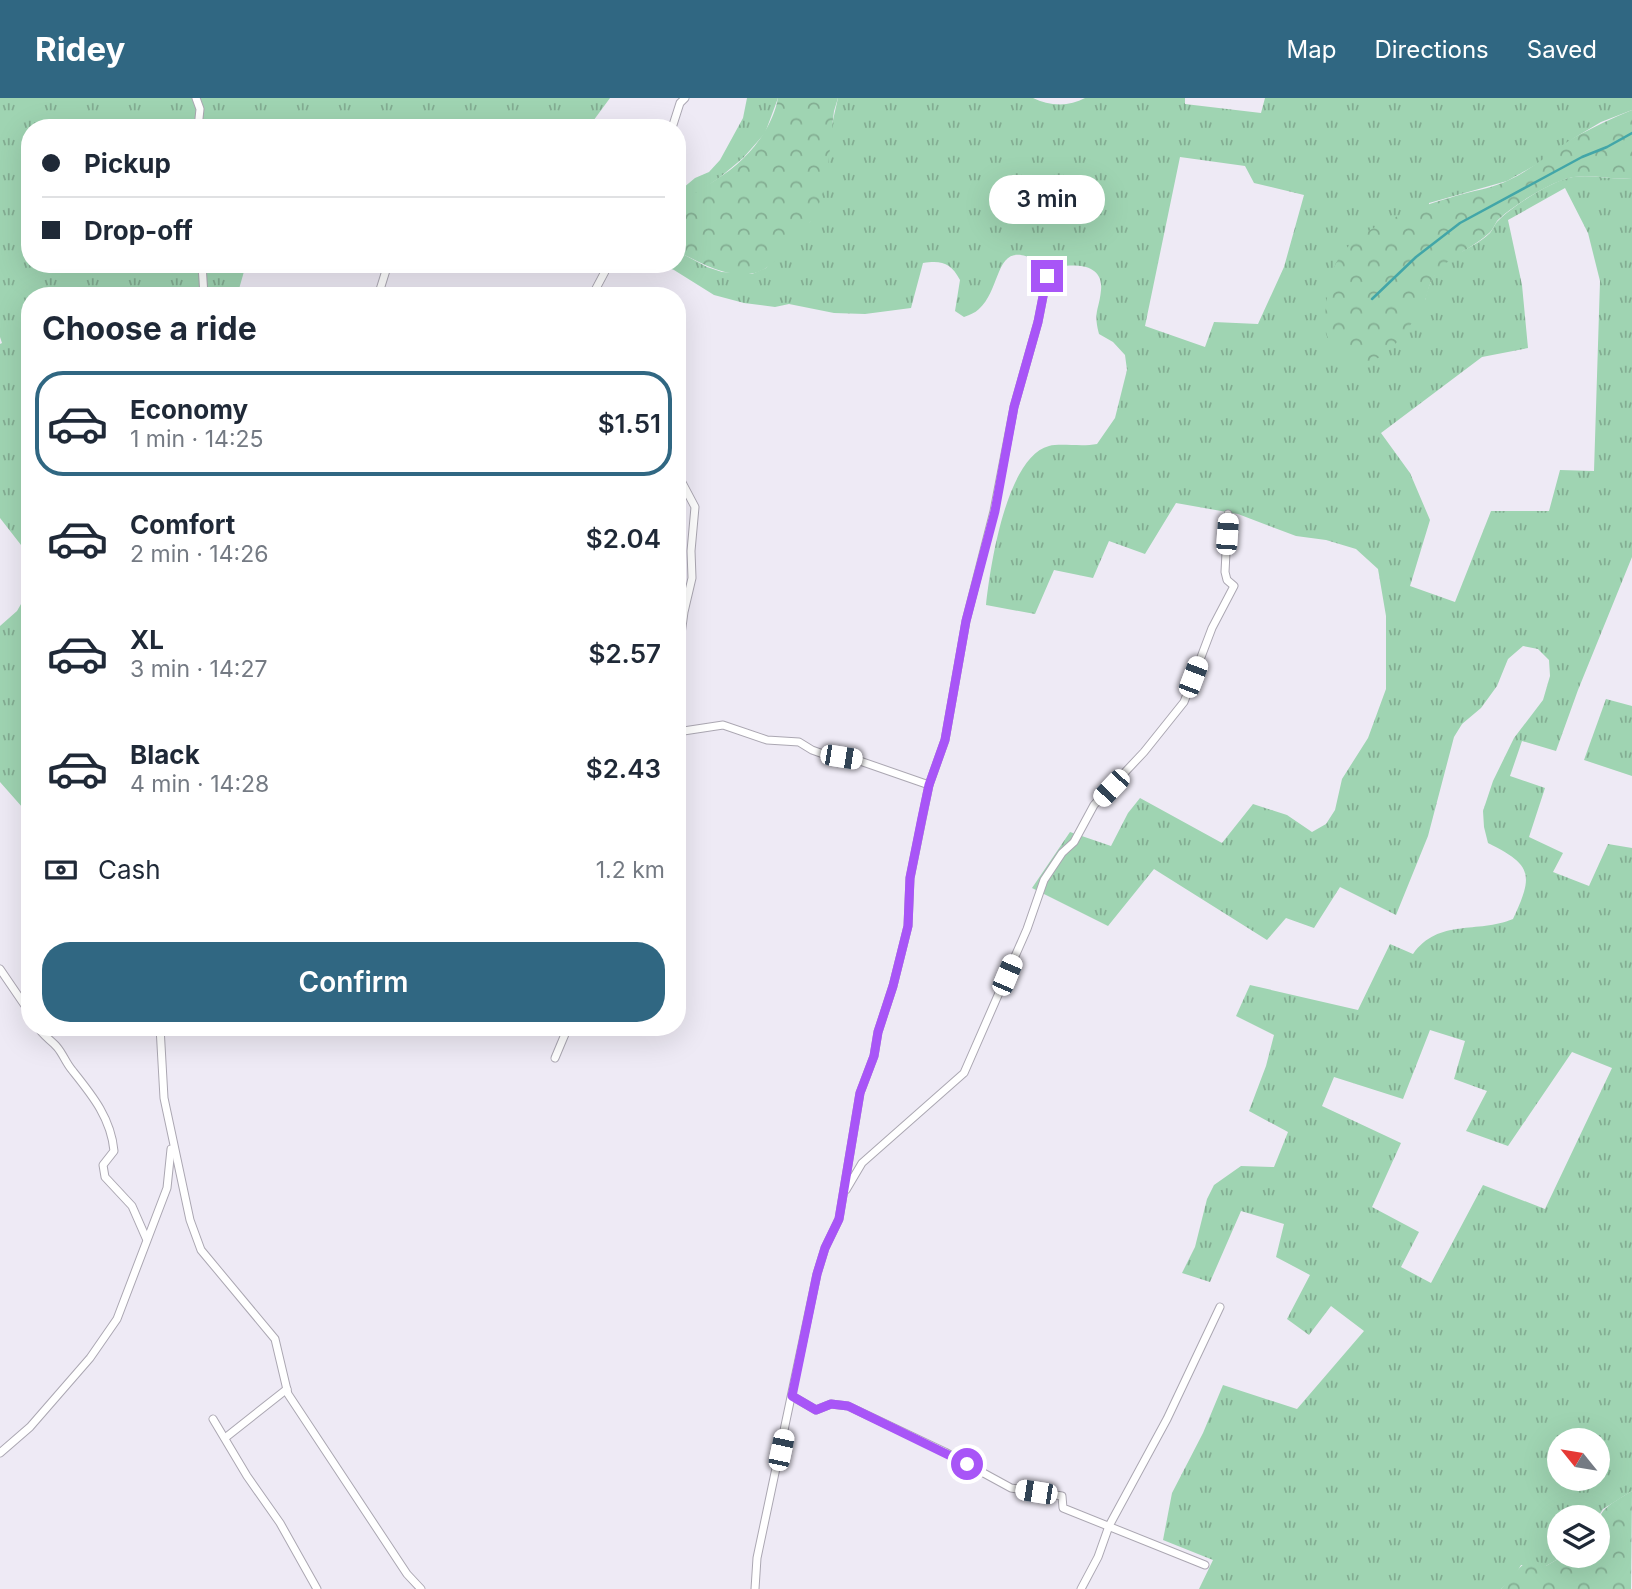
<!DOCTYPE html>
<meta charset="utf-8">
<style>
:root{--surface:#fff;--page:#f2f2f3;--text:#1f2937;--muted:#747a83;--line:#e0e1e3;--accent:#306782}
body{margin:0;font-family:Inter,sans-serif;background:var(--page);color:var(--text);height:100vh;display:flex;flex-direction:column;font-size:26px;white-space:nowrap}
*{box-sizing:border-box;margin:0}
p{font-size:23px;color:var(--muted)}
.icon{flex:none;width:38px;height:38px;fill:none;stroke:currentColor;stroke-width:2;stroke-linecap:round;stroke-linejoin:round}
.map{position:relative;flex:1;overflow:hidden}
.sheet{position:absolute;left:21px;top:189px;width:665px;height:749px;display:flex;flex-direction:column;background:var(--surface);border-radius:28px;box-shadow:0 7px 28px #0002}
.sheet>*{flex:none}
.top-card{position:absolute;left:21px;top:21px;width:665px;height:154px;border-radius:28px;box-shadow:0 7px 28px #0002;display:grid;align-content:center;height:154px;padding:0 21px;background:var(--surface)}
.needle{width:46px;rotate:300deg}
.fabs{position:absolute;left:1547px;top:1330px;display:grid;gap:14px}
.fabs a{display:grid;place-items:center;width:63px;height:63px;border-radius:50%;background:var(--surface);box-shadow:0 7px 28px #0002;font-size:35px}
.end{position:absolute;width:32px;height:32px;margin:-16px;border:9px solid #a855f7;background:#fff;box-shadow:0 0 0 4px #fff}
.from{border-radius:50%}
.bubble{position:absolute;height:49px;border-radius:24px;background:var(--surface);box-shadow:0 7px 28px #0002;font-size:23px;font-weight:600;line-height:49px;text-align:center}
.car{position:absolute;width:21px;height:42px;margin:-21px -10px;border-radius:9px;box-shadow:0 0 5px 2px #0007;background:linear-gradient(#fff 24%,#345 0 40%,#fff 0 76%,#345 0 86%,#fff 0)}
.top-card b{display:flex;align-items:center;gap:24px;height:66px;font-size:26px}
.top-card b+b{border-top:2px solid var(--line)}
.top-card i{width:18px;height:18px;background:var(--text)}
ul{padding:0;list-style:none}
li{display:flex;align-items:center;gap:21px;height:105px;margin:0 14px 10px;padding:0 7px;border:4px solid transparent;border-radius:28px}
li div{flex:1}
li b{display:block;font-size:26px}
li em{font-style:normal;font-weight:600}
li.current{border-color:var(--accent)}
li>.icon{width:63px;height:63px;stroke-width:1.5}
h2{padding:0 21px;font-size:32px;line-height:84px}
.pay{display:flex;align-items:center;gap:18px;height:77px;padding:0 21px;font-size:26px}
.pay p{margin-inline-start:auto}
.cta{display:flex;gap:14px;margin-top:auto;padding:14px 21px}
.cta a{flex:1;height:80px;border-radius:28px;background:var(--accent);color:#fff;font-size:28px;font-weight:600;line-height:80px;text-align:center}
header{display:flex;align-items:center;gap:42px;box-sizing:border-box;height:98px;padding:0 35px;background:var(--accent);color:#fff}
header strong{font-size:33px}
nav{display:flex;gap:38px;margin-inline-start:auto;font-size:24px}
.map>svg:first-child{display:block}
.grass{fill:url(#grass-tufts);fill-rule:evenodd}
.forest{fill:url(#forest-crowns)}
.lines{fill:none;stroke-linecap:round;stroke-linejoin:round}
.stream{stroke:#42a6a8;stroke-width:2.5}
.street-casing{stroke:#aba7b2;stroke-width:9}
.street{stroke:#fff;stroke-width:7}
.route{stroke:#a855f7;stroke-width:9}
</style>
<header>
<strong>Ridey</strong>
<nav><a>Map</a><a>Directions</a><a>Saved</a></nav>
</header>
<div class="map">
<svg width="1632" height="1491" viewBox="0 0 1632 1491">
<defs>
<pattern id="grass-tufts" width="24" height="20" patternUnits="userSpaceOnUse" patternTransform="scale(1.75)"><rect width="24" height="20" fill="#9fd4b2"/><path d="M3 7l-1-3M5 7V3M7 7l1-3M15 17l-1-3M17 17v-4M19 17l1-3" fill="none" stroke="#83ad92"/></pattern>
<pattern id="forest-crowns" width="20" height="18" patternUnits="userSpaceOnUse" patternTransform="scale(1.75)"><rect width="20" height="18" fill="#9fd4b2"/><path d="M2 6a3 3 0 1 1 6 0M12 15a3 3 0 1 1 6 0" fill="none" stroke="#83ad92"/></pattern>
</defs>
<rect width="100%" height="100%" fill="#eeeaf5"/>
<g class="grass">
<polygon points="0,0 610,0 588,30 30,30 30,166 288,166 285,171 245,170 237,198 30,198 30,312 27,318 30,322 30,718 0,684 0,528 17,513 25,499 30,483 29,468 21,447 0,420 0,246 2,245 0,239"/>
<polygon points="747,0 778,0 765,35 743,60 719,80 691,99 677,116 677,95 695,80 709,74 720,62 743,20"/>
<path d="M838,0H1033C1049,8 1069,9 1085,0H1185V6L1261,15L1265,0H1632V12L1601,24L1574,40L1548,60L1507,83L1429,105L1425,202C1428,189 1432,178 1441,168C1455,154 1476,149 1490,135C1493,131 1495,125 1499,122C1514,107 1553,82 1573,79C1592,76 1613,82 1632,80V459L1578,592L1556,653L1522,643L1510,678L1545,690L1529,739L1563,755L1553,774L1589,788L1608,746L1632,750V1393L1603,1411L1598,1419H1559V1458H1563L1546,1468L1521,1467L1513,1481L1501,1491H1199L1213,1462L1163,1442L1172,1395L1203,1335L1223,1287L1297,1311L1364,1233L1331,1208L1309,1237L1287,1221L1310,1177L1276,1159L1284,1126L1241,1113L1210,1184L1182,1175L1195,1149L1207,1101L1214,1087L1241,1068L1274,1069L1288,1034L1249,1013L1266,968L1274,937L1236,918L1250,887L1358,912L1390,846L1413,856C1439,820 1477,836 1513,821C1534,776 1532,767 1488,745L1484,729L1483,713L1493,683L1514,640L1543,602L1550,578L1549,562L1538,551L1523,548L1508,561L1497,588L1481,610L1462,626L1454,639L1428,738L1396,817L1340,789L1314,830L1286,820L1267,842L1154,771L1108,828L1032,790L1070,734L1111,748L1128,715L1140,700L1222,745L1253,706L1287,717L1312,734L1326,726L1335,712L1342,681L1368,640L1386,591V518L1378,471L1356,451L1326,442L1296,438L1238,416L1176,405L1145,456L1109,443L1093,480L1054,472L1035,516L986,507C990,470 1006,359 1049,348C1060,345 1082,349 1097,346L1115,320L1127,272L1125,257L1113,244L1099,236C1093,213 1099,213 1101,192C1104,162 1067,166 1049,171C992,130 1005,188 979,211C975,215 969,217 964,219L955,213L960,182C951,165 942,162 923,165L911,210L865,216L834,215L789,206L775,209L744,205L714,197L674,172L660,166H677V150L679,154L707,169L722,174L752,176L766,170L810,124ZM1180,59L1245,68L1254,85L1304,97L1284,169L1258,226L1214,224L1205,249L1145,228ZM1565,90L1588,135L1600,183L1594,373L1560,372L1549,413H1491L1455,504L1410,488L1430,422L1410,375L1381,335L1482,259L1528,250L1522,187L1508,122ZM1430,932L1465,943L1454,981L1487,993L1466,1033L1508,1048L1572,954L1612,970L1545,1111L1483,1087L1431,1185L1401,1169L1419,1134L1372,1109L1401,1045L1322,1008L1334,979L1403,1001ZM1559,1342H1598V1381H1559Z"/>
<polygon points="1606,601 1632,608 1632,678 1584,662"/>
</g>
<g class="forest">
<path d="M778,0H838L834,13C829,48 830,92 811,123C804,134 794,143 785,152C779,157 773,166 766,170C740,187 702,166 679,154L677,150C677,140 675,126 677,117C682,100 704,90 717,81C746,63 772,33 778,0Z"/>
<path d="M1632,12V80C1613,82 1593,76 1574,79C1555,81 1510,109 1497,123C1494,128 1492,133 1488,136C1469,153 1445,159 1432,182C1428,189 1428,196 1425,202C1417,220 1393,255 1374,262C1362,267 1340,257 1332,247C1322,234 1325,215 1327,200C1329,183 1333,165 1345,152C1368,125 1429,105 1463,96C1478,92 1495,89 1509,82C1533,71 1552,53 1575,39C1594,29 1612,20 1632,12Z"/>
<path d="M1632,1393L1631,1491H1501C1513,1480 1517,1468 1532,1461L1546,1468L1563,1458H1598C1598,1414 1593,1416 1632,1393Z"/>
</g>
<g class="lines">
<polyline class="stream" points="1372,201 1416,159 1460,125 1582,59 1607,49 1632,35"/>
<g class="street-casing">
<g id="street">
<polyline points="196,0 200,11 198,30"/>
<polyline points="672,30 680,5 685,0"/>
<polyline points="202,166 204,198"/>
<polyline points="378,198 388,166"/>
<polyline points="592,198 609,166"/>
<polyline points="677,375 695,409 691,453 692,480 684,514 680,544 681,582 677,638"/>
<polyline points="677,634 723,627 767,642 799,644 812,652 826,657 857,662 929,687"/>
<polyline points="0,871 30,915"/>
<path d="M38,929C42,937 51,942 57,949C63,956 66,965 72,972C92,997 111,1020 114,1053L103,1067L105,1079L132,1108L146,1140"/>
<polyline points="160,929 164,1000 190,1122 201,1152 275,1241 288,1296 407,1476 421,1491"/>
<polyline points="555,960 568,929"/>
<polyline points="846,1092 862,1065 964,975 1027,831 1044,782 1062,755 1074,744 1094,707 1144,654 1184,604 1212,530 1234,488 1227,482 1225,474 1228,416"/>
<polyline points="792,1298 816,1312 831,1306 848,1308 945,1354 1011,1390 1062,1398 1063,1410 1205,1467"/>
<polyline points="213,1321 247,1378 280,1425 317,1491"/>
<polyline points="225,1340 287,1291"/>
<polyline points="0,1355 30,1329 90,1260 117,1221 167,1090 171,1051"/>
<polyline points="755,1491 757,1460 817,1176 825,1150 839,1121 860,995 874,958 878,934 893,888 908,828 910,780 922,721 929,687 945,642 966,523 994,413 1014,309 1038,224 1047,178"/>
<polyline points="1081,1491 1098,1459 1109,1428 1167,1321 1220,1209"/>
</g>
</g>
<use href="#street" class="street"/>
</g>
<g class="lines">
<polyline class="route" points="967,1366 848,1308 831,1306 816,1312 792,1298 817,1176 825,1150 839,1121 860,995 874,958 878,934 893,888 908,828 910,780 922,720 929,687 945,642 966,523 995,413 1014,309 1038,224 1047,178"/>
</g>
</svg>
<div class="fabs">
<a><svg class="needle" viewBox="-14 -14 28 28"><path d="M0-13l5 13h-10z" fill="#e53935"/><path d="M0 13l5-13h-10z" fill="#747a83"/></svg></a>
<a><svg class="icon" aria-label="layers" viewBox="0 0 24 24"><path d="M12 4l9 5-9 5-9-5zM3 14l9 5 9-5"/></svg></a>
</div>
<i class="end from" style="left:967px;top:1366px"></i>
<i class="end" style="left:1047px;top:178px"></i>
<div class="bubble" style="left:989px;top:77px;width:116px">3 min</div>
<i class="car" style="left:1227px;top:436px;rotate:4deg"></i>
<i class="car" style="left:1193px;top:579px;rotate:21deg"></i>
<i class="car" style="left:841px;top:659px;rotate:99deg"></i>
<i class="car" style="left:1111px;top:690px;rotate:223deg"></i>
<i class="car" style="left:1007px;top:877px;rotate:23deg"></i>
<i class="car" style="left:781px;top:1352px;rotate:12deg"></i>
<i class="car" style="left:1036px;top:1394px;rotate:279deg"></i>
<div class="top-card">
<b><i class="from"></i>Pickup</b>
<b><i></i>Drop-off</b>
</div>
<section class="sheet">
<h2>Choose a ride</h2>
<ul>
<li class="current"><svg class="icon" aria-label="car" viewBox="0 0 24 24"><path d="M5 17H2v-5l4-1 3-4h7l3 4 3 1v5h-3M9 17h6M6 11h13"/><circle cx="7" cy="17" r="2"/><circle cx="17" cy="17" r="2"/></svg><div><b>Economy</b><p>1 min · 14:25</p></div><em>$1.51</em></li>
<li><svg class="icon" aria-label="car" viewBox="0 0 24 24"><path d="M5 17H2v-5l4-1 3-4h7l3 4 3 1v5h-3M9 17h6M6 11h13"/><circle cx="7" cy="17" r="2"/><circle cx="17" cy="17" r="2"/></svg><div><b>Comfort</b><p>2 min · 14:26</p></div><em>$2.04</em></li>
<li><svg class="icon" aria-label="car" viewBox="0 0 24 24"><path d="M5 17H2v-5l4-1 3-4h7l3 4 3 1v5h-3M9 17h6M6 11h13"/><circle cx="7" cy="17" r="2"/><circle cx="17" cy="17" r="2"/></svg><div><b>XL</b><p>3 min · 14:27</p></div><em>$2.57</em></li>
<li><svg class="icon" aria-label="car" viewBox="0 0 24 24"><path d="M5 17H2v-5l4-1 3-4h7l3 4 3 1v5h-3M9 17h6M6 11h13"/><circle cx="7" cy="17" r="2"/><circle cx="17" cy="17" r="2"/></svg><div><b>Black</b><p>4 min · 14:28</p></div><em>$2.43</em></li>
</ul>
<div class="pay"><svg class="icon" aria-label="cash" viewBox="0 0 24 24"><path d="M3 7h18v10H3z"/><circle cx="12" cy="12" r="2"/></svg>Cash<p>1.2 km</p></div>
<div class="cta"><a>Confirm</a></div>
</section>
</div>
